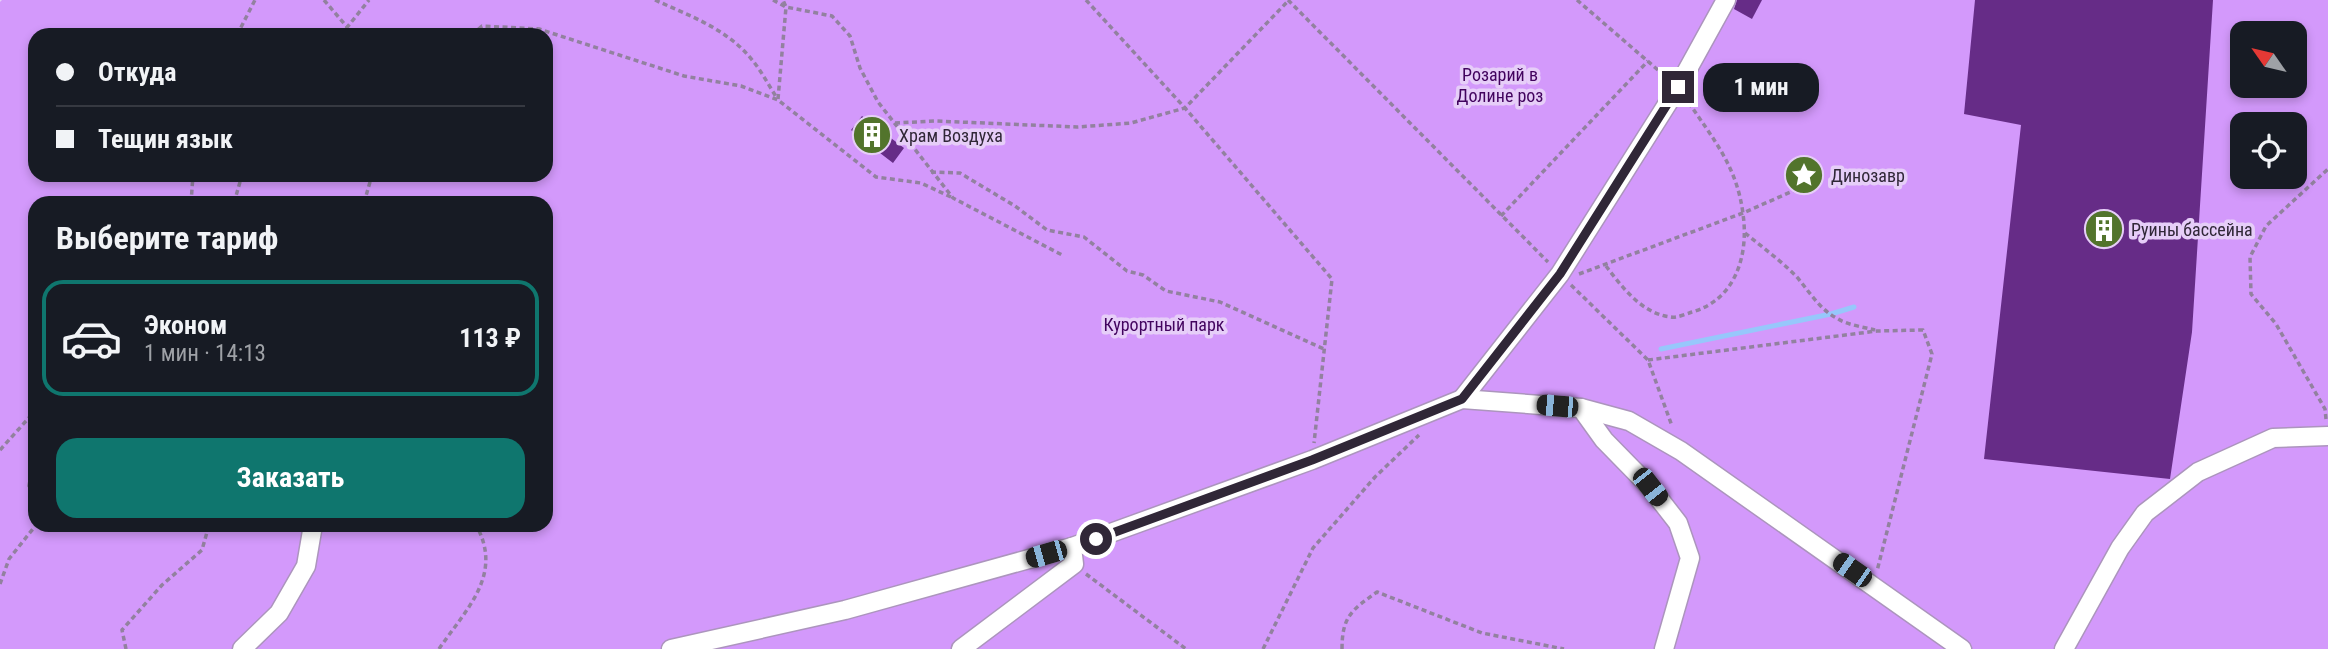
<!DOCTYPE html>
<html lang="ru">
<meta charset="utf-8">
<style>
:root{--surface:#171b24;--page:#20242c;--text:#f1f3f6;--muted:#9ea1a6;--line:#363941;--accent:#0f766e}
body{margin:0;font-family:"Roboto Condensed",sans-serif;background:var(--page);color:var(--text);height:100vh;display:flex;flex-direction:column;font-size:26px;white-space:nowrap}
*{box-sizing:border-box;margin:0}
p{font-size:23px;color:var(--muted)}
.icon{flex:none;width:38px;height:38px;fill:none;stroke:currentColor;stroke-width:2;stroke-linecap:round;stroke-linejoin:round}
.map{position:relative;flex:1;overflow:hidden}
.panel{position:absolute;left:28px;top:196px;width:525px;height:336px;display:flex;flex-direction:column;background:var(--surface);border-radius:21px;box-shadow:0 4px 10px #0003}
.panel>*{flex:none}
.banner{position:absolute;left:28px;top:28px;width:525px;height:154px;border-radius:21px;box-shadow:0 4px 10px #0003;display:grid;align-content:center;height:154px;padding:0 28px;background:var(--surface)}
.needle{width:46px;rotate:304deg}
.controls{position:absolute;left:2230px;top:21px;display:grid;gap:14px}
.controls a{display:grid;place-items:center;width:77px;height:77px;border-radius:14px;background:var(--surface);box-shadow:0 4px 10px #0003;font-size:35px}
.end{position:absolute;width:32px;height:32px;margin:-16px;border:9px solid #302737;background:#fff;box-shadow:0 0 0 4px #fff}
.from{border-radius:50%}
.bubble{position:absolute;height:49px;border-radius:21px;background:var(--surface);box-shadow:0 4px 10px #0003;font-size:23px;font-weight:700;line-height:49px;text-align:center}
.car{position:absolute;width:21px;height:42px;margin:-21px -10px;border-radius:9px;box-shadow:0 0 5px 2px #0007;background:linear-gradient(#222 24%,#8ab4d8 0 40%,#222 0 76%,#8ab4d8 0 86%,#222 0)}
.banner b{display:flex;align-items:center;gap:24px;height:66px;font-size:26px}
.banner b+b{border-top:2px solid var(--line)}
.banner i{width:18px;height:18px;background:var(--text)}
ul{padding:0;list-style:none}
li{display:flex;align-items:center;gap:21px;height:116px;margin:0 14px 10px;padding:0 14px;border:4px solid transparent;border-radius:21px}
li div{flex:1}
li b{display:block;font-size:26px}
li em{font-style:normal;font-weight:700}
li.selected{border-color:var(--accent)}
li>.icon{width:63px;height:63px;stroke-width:1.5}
h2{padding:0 28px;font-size:32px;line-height:84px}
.button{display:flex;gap:14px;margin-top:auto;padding:14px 28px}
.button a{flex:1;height:80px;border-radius:21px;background:var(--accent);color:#fff;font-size:28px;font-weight:700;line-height:80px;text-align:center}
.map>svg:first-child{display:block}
.green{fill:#d399fb;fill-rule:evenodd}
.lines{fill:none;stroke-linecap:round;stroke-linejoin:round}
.stream{stroke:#97c7fb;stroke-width:5}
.building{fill:#662c87}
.minor-casing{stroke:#ac95bd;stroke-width:21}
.path{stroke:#92819f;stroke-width:3.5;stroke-dasharray:5 3.5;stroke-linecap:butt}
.minor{stroke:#fff;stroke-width:18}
.route{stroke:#302737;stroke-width:9}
.labels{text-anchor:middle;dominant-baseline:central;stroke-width:7;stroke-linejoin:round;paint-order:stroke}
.park-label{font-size:18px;fill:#42035e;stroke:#e6cef8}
.poi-label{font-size:18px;fill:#302737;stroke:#e6cef8;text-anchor:start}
</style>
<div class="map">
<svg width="2328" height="649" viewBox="0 0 2328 649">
<rect width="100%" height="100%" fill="#e6cef8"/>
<path class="green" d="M2,0H2328V649H0V2ZM2242,33H2294V86H2242ZM35,35H546V175H35ZM2242,124H2294V177H2242ZM35,203H546V525H35Z"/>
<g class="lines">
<polyline class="stream" points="1661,349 1831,314 1854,307"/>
</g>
<g class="building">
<polygon points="1737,0 1762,0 1752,19 1734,9"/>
<polygon points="1975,0 2213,0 2192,332 2170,479 1984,459 2021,125 1964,114"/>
<polygon points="862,116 904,148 893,163 880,153 868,151 864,141 851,130"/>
</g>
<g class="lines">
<g class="minor-casing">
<g id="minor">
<polyline points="1462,399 1560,274 1678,87 1726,0"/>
<polyline points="1581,408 1604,440 1650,487 1678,523 1690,558 1664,649"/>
<polyline points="242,649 279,613 306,566 313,525"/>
<polyline points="671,649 845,610 1072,547 1312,460 1462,399 1581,408 1629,421 1681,451 1962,649"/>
<polyline points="961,649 1074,564 1072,547"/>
<polyline points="2064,649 2120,548 2145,513 2198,472 2273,438 2328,436"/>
</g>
</g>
<g class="path">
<polyline points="324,0 347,27"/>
<path d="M655,0C690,16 728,29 753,61C762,72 769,86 777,98"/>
<polyline points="773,0 786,7 832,16 850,36 860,68 878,102 953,198 1064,256"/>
<polyline points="1086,0 1185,108 1332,279 1314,443"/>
<polyline points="1288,0 1548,262"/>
<polyline points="1577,0 1666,77"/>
<polyline points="237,35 255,0"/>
<polyline points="341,35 369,0"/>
<polyline points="472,35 482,26 539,29 684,76 741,86 778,100 876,177 921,183 953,198"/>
<polyline points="778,99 786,7 783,0"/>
<polyline points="895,123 936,121 1077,127 1131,123 1185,108 1289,0"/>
<polyline points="931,172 960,173 1015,206 1047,230 1084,237 1127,271 1143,275 1166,291 1220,302 1324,349"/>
<polyline points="191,203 193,175"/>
<polyline points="234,203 242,175"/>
<polyline points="364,203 372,175"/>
<polyline points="1501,216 1648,61"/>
<path d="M1745,233C1762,247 1780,260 1796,276C1809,291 1819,309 1838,319C1848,325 1863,327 1875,330"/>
<path d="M1606,266C1622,287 1642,314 1671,317C1677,318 1686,314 1692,312C1735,300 1749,256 1743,214C1737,166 1713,139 1687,100"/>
<polyline points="1579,274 1743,213 1802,187"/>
<polyline points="1571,285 1648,360 1672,426"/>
<polyline points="1648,360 1877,331 1923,330 1932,354 1877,571"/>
<polyline points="2326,419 2325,409 2276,324 2251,294 2250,257 2266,226 2328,169"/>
<polyline points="35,449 29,486 35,478"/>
<polyline points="0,450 35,411"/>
<polyline points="1086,574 1186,649"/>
<polyline points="0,584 9,559 36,525"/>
<polyline points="126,649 122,630 162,585 202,550 209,525"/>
<path d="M439,649C466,609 504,575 476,525"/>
<polyline points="1263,649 1313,548 1375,477 1419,435"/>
<path d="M1342,649C1342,616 1352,610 1377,592L1482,633L1564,649"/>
</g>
<use href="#minor" class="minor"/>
</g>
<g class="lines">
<polyline class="route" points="1096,539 1312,460 1462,399 1560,274 1678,87"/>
</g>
<defs>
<g id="building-disc" transform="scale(2.0125)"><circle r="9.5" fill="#52742c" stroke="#e6cef8"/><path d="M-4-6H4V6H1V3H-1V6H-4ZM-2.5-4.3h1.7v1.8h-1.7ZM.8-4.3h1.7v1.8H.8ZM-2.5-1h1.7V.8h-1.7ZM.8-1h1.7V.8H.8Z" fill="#fff"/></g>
<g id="sight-disc" transform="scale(2.0125)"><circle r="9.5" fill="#52742c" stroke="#e6cef8"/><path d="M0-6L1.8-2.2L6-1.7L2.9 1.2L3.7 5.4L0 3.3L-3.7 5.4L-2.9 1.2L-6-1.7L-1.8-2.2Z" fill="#fff"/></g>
</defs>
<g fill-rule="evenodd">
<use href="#building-disc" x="872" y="135"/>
<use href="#sight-disc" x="1804" y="175"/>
<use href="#building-disc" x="2104" y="229"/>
</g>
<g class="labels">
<g class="park-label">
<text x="1500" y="74">Розарий в<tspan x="1500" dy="21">Долине роз</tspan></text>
<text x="1164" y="324">Курортный парк</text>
</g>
<g class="poi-label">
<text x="899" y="135">Храм Воздуха</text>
<text x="1831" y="175">Динозавр</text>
<text x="2131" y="229">Руины бассейна</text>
</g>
</g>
</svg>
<div class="controls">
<a><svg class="needle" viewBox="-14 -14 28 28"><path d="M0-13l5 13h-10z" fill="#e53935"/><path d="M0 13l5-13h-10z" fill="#9ea1a6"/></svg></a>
<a><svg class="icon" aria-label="locate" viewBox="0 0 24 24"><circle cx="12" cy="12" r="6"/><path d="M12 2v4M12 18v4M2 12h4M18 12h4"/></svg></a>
</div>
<i class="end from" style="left:1096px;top:539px"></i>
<i class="end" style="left:1678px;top:87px"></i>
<div class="bubble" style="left:1703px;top:63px;width:116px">1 мин</div>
<i class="car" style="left:1557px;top:406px;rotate:275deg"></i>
<i class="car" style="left:1650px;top:487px;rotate:142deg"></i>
<i class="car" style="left:1046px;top:554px;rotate:254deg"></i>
<i class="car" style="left:1852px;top:570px;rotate:305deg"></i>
<div class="banner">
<b><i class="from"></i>Откуда</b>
<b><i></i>Тещин язык</b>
</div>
<section class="panel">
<h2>Выберите тариф</h2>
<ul>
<li class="selected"><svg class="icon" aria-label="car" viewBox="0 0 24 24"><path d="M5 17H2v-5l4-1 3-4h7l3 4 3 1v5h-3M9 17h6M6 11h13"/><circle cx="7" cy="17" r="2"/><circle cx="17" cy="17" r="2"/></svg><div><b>Эконом</b><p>1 мин · 14:13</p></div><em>113 ₽</em></li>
</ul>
<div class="button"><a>Заказать</a></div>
</section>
</div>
